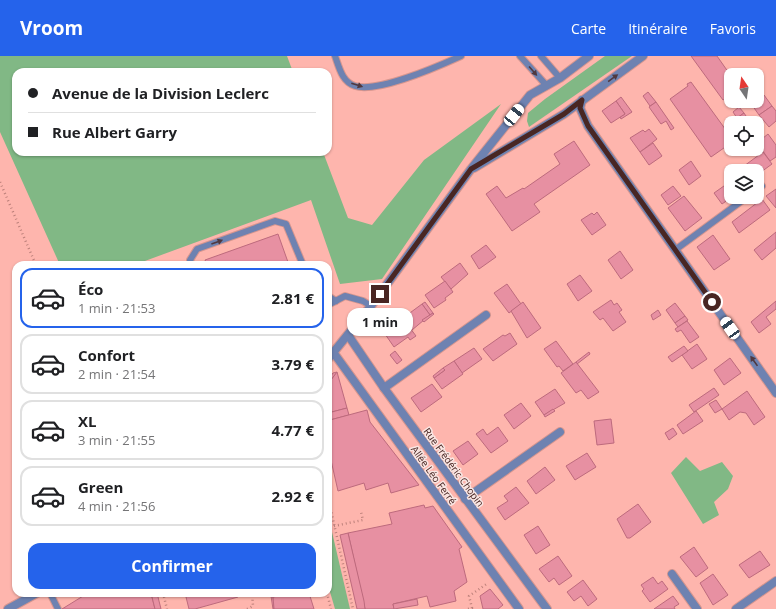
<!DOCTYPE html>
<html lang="fr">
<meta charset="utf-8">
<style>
:root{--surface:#fff;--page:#f6f6f6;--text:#202124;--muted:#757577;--line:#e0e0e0;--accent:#2563eb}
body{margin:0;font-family:"Open Sans",sans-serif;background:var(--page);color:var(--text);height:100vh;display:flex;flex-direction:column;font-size:15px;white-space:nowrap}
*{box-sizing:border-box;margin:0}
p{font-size:13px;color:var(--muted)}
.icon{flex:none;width:22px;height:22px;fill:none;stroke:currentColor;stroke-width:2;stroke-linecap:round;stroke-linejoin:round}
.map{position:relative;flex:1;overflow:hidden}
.panel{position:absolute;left:12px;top:205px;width:320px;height:336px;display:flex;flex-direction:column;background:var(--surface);border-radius:12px;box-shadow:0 1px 3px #0004}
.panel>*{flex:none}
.hud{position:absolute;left:12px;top:12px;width:320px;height:88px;border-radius:12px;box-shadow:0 1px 3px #0004;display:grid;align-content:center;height:88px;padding:0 16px;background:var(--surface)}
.needle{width:26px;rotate:347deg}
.buttons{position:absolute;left:724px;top:12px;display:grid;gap:8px}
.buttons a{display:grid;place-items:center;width:40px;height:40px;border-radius:8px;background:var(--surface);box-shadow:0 1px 3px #0004;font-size:20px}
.end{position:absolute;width:18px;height:18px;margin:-9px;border:5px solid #492623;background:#fff;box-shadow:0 0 0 2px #fff}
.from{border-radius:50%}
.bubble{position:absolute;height:28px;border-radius:12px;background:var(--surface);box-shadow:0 1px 3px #0004;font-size:13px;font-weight:700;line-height:28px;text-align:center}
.car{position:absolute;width:12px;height:24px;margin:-12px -6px;border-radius:5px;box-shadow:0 0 3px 1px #0007;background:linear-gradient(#fff 24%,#345 0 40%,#fff 0 76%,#345 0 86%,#fff 0)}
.hud b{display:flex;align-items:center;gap:14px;height:38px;font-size:15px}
.hud b+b{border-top:1px solid var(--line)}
.hud i{width:10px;height:10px;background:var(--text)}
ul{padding:7px 0 0;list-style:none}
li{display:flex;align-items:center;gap:12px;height:60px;margin:0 8px 6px;padding:0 8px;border:2px solid var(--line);border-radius:12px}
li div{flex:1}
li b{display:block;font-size:15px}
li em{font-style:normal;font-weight:700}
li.current{border-color:var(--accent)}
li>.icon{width:36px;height:36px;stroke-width:1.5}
.button{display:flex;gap:8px;margin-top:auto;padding:8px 16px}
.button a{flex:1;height:46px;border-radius:12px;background:var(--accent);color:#fff;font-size:16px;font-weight:700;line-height:46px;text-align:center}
header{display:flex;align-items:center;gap:24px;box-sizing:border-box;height:56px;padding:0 20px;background:var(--accent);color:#fff}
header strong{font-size:19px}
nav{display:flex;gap:22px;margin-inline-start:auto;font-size:14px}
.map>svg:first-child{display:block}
.green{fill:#81b885}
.building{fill:#e790a2;stroke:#bd6a7d}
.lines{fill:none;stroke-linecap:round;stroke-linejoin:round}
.lane-casing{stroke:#d6968f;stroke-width:8}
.street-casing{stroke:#d6968f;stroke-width:10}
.path{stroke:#bd817b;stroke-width:2.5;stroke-dasharray:1 3;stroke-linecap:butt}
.lane{stroke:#6e82b1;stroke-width:6}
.street{stroke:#6e82b1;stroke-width:8}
.oneway{fill:#50383f}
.route{stroke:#492623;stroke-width:5}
.labels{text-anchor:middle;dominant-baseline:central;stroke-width:3;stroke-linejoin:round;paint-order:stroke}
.street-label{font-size:10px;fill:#492623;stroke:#f9e6e3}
</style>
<header>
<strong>Vroom</strong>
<nav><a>Carte</a><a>Itinéraire</a><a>Favoris</a></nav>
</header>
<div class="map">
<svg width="776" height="553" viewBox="0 0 776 553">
<rect width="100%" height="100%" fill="#feb5ad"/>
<g class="green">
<polygon points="0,0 287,0 293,16 16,16 16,96 323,96 348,162 372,169 424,104 501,48 382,223 340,228 311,144 134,209 60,209 0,76"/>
<polygon points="605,0 632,0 529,71 527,65 528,57 545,43"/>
<polygon points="686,401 700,415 722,406 733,420 728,433 714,446 719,459 703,468 671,417"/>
<polygon points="328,459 350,553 335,553 328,529"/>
</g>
<g class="building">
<polygon points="691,0 717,0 731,20 731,39 723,44"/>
<polygon points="691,26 731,81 731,87 711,101 670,43 688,30 687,28"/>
<polygon points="648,36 656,46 650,50 643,40"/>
<polygon points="764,39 772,50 759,59 752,49"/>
<polygon points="621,41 632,56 621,63 620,61 625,58 616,45"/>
<polygon points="616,45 625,58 611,67 602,55"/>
<polygon points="656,46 674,72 671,74 666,65 661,68 649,51"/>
<polygon points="772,50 776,55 776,65 769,71 759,59"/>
<polygon points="739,51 744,57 737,62 733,56"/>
<polygon points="744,57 748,63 741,67 737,62"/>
<polygon points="649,73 657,83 640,96 630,82 643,74 645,76"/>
<polygon points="768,78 776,89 776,101 770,105 757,87"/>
<polygon points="574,85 590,109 534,148 540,156 512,175 486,138 497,130 506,142 523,132 524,133 560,108 554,98"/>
<polygon points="653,87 662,100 649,109 640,96"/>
<polygon points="763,96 772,108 757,119 757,115 747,115 744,110"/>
<polygon points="691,105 701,120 689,129 679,114"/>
<polygon points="731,125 732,141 722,148 714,137"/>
<polygon points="673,130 681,140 668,149 661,139"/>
<polygon points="776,133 776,152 766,140"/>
<polygon points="684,140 702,162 685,175 668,152"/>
<polygon points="762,143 770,154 739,177 732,166"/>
<polygon points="597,156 606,169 592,179 581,164 592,157 594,159"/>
<polygon points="776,176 776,192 762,204 754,194"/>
<polygon points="278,178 289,209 207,209 205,204"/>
<polygon points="713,179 730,203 714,214 697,191"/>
<polygon points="486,189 496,201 479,213 471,200"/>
<polygon points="620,195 633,214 621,223 608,204"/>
<polygon points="460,207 468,218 451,233 441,221"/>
<polygon points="580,219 592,235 578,245 567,228"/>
<polygon points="445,225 453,236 445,242 446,244 434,252 425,239"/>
<polygon points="507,228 521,248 509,257 494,237"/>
<polygon points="611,244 614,249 617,247 622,254 619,256 626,266 613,275 603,262 600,264 593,256"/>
<polygon points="776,245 776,253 766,261 771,268 759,277 751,266"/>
<polygon points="425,246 433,257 430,259 422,248"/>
<polygon points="523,246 541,272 527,282 511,255"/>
<polygon points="675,247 685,260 675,267 666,254"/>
<polygon points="422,248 430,259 412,274 403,262"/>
<polygon points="658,254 661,259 653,264 651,259"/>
<polygon points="433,257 434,258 424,266 422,264"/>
<polygon points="685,260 688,264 678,271 675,267"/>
<polygon points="404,264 416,280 410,284 408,281 394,291 385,278"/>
<polygon points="687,265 699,281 690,287 681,274 677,276 675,273"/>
<polygon points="510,277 517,288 493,305 483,293 503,279 505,280"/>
<polygon points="556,285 573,308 563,315 559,310 557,311 544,293"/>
<polygon points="697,288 707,303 692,313 682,299"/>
<polygon points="684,290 688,295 672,306 668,301"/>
<polygon points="474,292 482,303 462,317 454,305"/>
<polygon points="395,295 402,304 397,308 390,299"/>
<polygon points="589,296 590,298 577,308 576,306"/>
<polygon points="730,302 741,317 724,329 714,314"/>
<polygon points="454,305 463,318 442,333 434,322 445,314 443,312"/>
<polygon points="576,306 599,336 588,343 581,334 576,337 561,317"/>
<polygon points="443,312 445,314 434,322 433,320"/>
<polygon points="337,316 330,326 328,328 328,324 333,317"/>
<polygon points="337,316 347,352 328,357 328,328"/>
<polygon points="432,328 442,341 421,356 411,342"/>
<polygon points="714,332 719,339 694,356 689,349"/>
<polygon points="555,333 565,347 544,359 535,346"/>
<polygon points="747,335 765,361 754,369 746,357 740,356 729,364 722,353"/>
<polygon points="716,344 722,353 715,357 709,348"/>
<polygon points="521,347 531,360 514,373 504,359"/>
<polygon points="347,352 349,359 330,364 328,360 328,357"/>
<polygon points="553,353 555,355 545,361 544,359"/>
<polygon points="367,354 370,366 419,429 391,437 388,427 366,434 364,427 338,435 328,391 328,360 330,364"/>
<polygon points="696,355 703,365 683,378 677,369"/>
<polygon points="611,363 614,387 597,389 594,365"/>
<polygon points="498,371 508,385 491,397 476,378 483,373 487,379"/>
<polygon points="673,372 677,378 669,384 665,377"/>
<polygon points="468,385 478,398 463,409 453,395"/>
<polygon points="587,397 596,411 575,424 566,410"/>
<polygon points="545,411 555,424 536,438 527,425"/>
<polygon points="516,431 529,447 505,464 497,452 508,445 504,440"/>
<polygon points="638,448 651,466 630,482 627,482 617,463"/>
<polygon points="424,449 425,452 433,450 462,491 459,493 467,526 454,535 456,545 430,551 427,540 393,548 394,553 365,553 348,477 392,468 389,457"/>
<polygon points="538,470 550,489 536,498 524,479"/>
<polygon points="348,477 364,545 365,553 357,553 340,479"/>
<polygon points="694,491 708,512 696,521 680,501"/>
<polygon points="760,495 770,509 749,522 739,509"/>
<polygon points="558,500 572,520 559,529 554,522 549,526 539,513"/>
<polygon points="713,518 728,539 713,549 700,527"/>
<polygon points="653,521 658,528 662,525 668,533 650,546 642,535 644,533 641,529"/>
<polygon points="583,524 597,543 588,550 581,540 574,545 567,536"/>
<polygon points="490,533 503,549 498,553 483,553 480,540"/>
<polygon points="88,537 151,537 155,553 62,553"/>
<polygon points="151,537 157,537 161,553 155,553"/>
<polygon points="185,537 237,537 238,541 195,553 189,553"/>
<polygon points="288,537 294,538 273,541 274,553 273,553 271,540"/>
<polygon points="309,537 314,553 274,553 273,541 294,537"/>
<polygon points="673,540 679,548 674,551 675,553 654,553"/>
<polygon points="417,543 418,549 394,553 393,548"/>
</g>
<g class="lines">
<g class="lane-casing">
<g id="lane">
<path d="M335,0C339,11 342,26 355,30C377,37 439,10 461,0"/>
<polyline points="520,0 547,30"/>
<polyline points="541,0 560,22"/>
<polyline points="757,133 762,130"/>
<polyline points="675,194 747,141"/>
<polyline points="192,209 190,204 197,193 275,165 286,168 303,209"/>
<polyline points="328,240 336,245"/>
<polyline points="328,249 345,240 363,245 371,250"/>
<polyline points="50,537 58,553"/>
</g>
</g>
<g class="street-casing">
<g id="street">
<polyline points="582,44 580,52 588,70 776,337"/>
<polyline points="474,112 564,58 643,0"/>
<polyline points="348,279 384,332 547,553"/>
<polyline points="333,296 519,553"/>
<polyline points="328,303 371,250 471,113 530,39 560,22 589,0"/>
<polyline points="384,332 486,259"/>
<polyline points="465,443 560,376"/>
<polyline points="672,518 697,553"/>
<polyline points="8,553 37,537"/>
<polyline points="736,553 776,525"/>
</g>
</g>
<g class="path">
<polyline points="0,126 36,209"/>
<polyline points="328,441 353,553"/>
<polyline points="334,470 363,464 361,456"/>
<polyline points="163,537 167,553"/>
<polyline points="327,537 331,553"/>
<polyline points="247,553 253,550 252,537"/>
<polyline points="468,553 472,552 469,540 488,527"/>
</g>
<use href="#lane" class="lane"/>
<use href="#street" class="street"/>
</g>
<defs><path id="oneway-solid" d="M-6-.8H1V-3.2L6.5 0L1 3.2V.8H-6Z"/></defs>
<g class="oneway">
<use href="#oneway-solid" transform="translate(533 15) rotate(49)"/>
<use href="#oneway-solid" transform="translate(613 22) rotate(-36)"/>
<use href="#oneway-solid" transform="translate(357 29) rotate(18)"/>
<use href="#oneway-solid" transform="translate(217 186) rotate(-20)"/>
<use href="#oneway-solid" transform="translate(754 305) rotate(-125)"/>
</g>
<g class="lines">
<polyline class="route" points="380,238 471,113 564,58 582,44 580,52 588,70 712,246"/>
</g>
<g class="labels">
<g class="street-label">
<text transform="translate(454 411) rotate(54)">Rue Frédéric Chopin</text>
<text transform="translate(434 419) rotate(54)">Allée Léo Ferré</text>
</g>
</g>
</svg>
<div class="buttons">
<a><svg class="needle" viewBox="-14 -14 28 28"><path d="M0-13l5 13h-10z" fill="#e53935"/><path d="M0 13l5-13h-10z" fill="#757577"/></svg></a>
<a><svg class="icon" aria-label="locate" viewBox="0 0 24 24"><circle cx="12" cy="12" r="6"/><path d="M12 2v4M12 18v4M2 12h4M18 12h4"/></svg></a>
<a><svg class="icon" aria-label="layers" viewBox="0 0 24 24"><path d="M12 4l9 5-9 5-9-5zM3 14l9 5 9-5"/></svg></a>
</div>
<i class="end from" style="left:712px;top:246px"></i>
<i class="end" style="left:380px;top:238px"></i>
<div class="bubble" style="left:347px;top:252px;width:66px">1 min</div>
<i class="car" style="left:514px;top:59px;rotate:39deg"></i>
<i class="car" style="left:730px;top:272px;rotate:325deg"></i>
<div class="hud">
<b><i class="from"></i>Avenue de la Division Leclerc</b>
<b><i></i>Rue Albert Garry</b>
</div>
<section class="panel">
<ul>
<li class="current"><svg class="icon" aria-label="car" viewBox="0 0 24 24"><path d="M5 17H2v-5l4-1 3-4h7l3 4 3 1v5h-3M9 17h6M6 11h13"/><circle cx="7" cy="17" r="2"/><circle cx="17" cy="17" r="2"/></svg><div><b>Éco</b><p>1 min · 21:53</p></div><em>2.81 €</em></li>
<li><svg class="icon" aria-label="car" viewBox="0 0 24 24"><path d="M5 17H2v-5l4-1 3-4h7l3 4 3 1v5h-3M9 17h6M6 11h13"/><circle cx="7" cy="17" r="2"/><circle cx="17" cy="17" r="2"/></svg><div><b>Confort</b><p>2 min · 21:54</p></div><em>3.79 €</em></li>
<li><svg class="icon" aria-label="car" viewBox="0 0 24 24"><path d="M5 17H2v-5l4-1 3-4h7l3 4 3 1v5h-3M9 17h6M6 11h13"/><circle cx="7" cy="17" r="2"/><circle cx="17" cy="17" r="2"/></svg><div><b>XL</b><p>3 min · 21:55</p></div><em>4.77 €</em></li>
<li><svg class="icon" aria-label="car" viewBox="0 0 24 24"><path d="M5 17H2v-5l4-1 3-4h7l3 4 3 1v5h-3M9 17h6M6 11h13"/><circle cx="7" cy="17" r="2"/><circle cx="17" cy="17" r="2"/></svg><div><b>Green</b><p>4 min · 21:56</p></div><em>2.92 €</em></li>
</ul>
<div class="button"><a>Confirmer</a></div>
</section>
</div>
